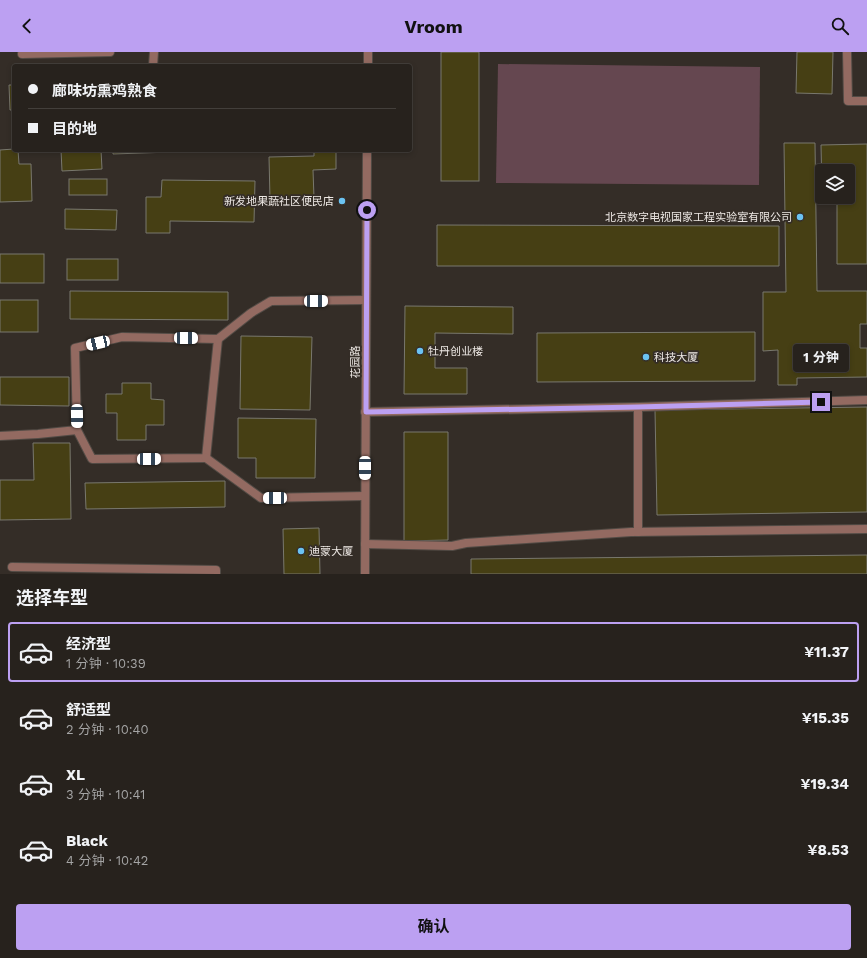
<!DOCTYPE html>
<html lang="zh">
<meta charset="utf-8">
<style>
:root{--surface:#27221d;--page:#2f2a26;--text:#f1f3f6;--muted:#a4a4a4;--line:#433f3b;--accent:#bca0f2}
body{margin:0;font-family:"Work Sans","Noto Sans SC",sans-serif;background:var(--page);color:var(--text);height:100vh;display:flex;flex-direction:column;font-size:15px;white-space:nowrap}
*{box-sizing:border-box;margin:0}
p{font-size:13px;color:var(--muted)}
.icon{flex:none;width:22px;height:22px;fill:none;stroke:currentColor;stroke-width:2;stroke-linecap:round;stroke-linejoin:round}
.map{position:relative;height:522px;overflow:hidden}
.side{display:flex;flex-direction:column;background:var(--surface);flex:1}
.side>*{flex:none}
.hud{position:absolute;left:12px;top:12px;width:400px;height:88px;border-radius:4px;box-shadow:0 2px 6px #0003,0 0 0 1px var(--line);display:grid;align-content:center;height:88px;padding:0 16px;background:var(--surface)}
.controls{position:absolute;left:815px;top:112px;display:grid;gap:8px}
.controls a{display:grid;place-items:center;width:40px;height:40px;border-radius:4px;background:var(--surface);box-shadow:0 2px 6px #0003,0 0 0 1px var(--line);font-size:20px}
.end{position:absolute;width:18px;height:18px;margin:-9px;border:5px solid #bca0f2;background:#111;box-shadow:0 0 0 2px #111}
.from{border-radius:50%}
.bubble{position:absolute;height:28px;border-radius:4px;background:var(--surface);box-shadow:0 2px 6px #0003,0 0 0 1px var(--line);font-size:13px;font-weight:700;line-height:28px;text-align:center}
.car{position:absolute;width:12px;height:24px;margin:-12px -6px;border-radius:5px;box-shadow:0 0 3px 1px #0007;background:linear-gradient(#fff 24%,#345 0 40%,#fff 0 76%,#345 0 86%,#fff 0)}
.hud b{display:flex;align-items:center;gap:14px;height:38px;font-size:15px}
.hud b+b{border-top:1px solid var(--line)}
.hud i{width:10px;height:10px;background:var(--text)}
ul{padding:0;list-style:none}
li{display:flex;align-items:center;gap:12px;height:60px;margin:0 8px 6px;padding:0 8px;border:2px solid transparent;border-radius:4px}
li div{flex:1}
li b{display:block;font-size:15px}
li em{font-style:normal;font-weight:700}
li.selected{border-color:var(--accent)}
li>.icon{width:36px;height:36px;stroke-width:1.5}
h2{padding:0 16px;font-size:18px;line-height:48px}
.button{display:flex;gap:8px;margin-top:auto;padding:8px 16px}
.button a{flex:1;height:46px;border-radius:4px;background:var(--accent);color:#111;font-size:16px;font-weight:700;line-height:46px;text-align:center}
header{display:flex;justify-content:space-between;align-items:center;height:52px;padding:0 16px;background:var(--accent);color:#111;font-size:18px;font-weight:700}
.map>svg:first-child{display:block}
.green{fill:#654750}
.building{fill:#463f14;stroke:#79786e}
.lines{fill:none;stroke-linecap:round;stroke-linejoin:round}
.service-casing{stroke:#524b45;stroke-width:10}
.minor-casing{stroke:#524b45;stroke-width:10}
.tertiary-casing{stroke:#524b45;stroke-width:10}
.service{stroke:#936a61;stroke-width:8}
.minor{stroke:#936a61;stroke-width:8}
.tertiary{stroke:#936a61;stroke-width:8}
.route{stroke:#bca0f2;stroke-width:5}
.poi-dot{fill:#6bc3f2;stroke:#342d27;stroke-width:1.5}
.labels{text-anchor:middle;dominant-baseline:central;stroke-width:3.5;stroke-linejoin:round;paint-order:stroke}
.poi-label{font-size:11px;fill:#ede8e4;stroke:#342d27;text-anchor:start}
.street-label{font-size:11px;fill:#ede8e4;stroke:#342d27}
</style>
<header><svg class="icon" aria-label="back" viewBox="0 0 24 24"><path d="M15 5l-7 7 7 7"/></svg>Vroom<svg class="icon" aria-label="search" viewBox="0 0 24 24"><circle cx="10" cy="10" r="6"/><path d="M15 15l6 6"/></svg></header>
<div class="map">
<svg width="867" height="522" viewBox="0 0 867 522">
<rect width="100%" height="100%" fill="#342d27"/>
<polygon class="green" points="498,12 760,15 759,133 496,131"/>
<g class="building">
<rect x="441" y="0" width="38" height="129"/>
<polygon points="797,0 833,0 832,42 796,41"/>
<polygon points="9,33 14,33 14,58 10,58"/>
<polygon points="784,91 815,91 817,239 867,239 867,272 860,272 860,296 867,296 867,325 797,326 797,333 778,333 778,298 763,299 763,240 786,240"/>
<polygon points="867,92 867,212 837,212 837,145 848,145 848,119 822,119 822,138 821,93"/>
<polygon points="14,97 14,98 18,98 19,112 31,112 32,149 0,150 0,98"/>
<polygon points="61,98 101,98 102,117 62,119"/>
<polygon points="113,98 229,98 113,102"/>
<polygon points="314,98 336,98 336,117 313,118 314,146 270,147 269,105 314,104"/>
<rect x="69" y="127" width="38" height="16"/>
<polygon points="162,128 255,129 254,170 170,169 170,181 146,181 146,145 161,145"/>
<polygon points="65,157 117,158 116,178 65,177"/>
<polygon points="437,173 779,174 779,214 437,214"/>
<rect x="0" y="202" width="44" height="29"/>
<rect x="67" y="207" width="51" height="21"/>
<polygon points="70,239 228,240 228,268 70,267"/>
<rect x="0" y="248" width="38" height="32"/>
<polygon points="405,254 513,255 513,282 435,281 435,316 467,316 467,342 404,342"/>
<polygon points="755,280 755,329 537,330 537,281"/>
<polygon points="241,284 312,285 310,358 240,357"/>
<polygon points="0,325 69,325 69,354 0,353"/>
<polygon points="122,331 151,331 151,347 164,348 164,373 146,373 146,388 117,388 117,361 106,361 106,342 122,342"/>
<polygon points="867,355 867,460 657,463 655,358"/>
<polygon points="238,366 316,367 315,426 256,426 256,406 238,406"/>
<polygon points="404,380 448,380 448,488 404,489"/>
<polygon points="33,391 70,391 71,467 0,468 0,428 34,428"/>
<polygon points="225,429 225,455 86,457 85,431"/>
<polygon points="319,476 320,522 284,522 283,477"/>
<polygon points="867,503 867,522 471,522 471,507"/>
</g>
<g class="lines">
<g class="service-casing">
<g id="service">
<polyline points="847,0 848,49 867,49"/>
<polyline points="638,355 638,480"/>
<polyline points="365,360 638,355 867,348"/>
<polyline points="365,492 452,494 466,491 631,480 867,477"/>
</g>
</g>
<g class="minor-casing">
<g id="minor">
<polyline points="22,2 110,0"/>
<polyline points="153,14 154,0"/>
<polyline points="77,378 92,407 206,406 218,287"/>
<polyline points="0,384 38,382 77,378 75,296 122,285 218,287 251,261 271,249 366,248"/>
<polyline points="206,406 261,446 365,444"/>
<polyline points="12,515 216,518 216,522"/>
</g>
</g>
<g class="tertiary-casing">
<g id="tertiary">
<polyline points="368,14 368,0"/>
<polyline points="365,522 367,98"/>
</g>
</g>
<use href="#service" class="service"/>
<use href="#minor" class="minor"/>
<use href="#tertiary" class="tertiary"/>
</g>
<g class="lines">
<polyline class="route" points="367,158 366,360 638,355 821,350"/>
</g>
<g class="poi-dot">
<circle cx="342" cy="149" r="4"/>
<circle cx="800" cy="165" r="4"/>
<circle cx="420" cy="299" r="4"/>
<circle cx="646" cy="305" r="4"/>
<circle cx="301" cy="499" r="4"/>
</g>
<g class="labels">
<g class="poi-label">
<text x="334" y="149" text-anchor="end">新发地果蔬社区便民店</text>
<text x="792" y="165" text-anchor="end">北京数字电视国家工程实验室有限公司</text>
<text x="428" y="299">牡丹创业楼</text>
<text x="654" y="305">科技大厦</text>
<text x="309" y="499">迪蒙大厦</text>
</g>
<g class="street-label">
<text transform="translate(355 310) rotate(-90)">花园路</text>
</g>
</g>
</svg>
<div class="controls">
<a><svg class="icon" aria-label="layers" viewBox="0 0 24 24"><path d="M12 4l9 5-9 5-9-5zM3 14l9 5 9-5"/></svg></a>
</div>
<i class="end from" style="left:367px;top:158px"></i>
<i class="end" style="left:821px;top:350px"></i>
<div class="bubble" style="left:793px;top:292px;width:56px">1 分钟</div>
<i class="car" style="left:316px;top:249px;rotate:89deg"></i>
<i class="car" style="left:186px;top:286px;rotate:91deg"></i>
<i class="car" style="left:98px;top:291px;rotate:257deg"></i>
<i class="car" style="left:77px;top:364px;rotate:179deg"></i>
<i class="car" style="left:149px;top:407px;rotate:89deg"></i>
<i class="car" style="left:365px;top:416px;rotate:180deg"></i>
<i class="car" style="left:275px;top:446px;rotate:269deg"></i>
<div class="hud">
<b><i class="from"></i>廊味坊熏鸡熟食</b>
<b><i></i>目的地</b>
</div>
</div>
<section class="side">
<h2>选择车型</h2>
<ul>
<li class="selected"><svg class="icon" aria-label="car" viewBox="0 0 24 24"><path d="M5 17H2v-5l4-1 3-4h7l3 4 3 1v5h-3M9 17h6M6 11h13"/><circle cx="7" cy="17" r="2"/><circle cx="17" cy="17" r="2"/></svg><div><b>经济型</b><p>1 分钟 · 10:39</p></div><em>¥11.37</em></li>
<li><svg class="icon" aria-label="car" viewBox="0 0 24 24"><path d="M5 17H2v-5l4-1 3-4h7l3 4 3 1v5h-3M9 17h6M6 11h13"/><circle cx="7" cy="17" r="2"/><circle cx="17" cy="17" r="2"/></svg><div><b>舒适型</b><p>2 分钟 · 10:40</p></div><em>¥15.35</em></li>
<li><svg class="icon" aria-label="car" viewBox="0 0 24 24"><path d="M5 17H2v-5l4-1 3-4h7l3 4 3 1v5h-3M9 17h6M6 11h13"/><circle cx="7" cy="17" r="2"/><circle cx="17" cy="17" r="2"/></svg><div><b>XL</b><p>3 分钟 · 10:41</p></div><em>¥19.34</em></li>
<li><svg class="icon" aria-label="car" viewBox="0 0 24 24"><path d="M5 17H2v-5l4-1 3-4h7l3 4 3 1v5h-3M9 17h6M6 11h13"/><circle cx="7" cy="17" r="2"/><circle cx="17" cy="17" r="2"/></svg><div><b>Black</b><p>4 分钟 · 10:42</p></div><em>¥8.53</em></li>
</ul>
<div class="button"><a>确认</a></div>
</section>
